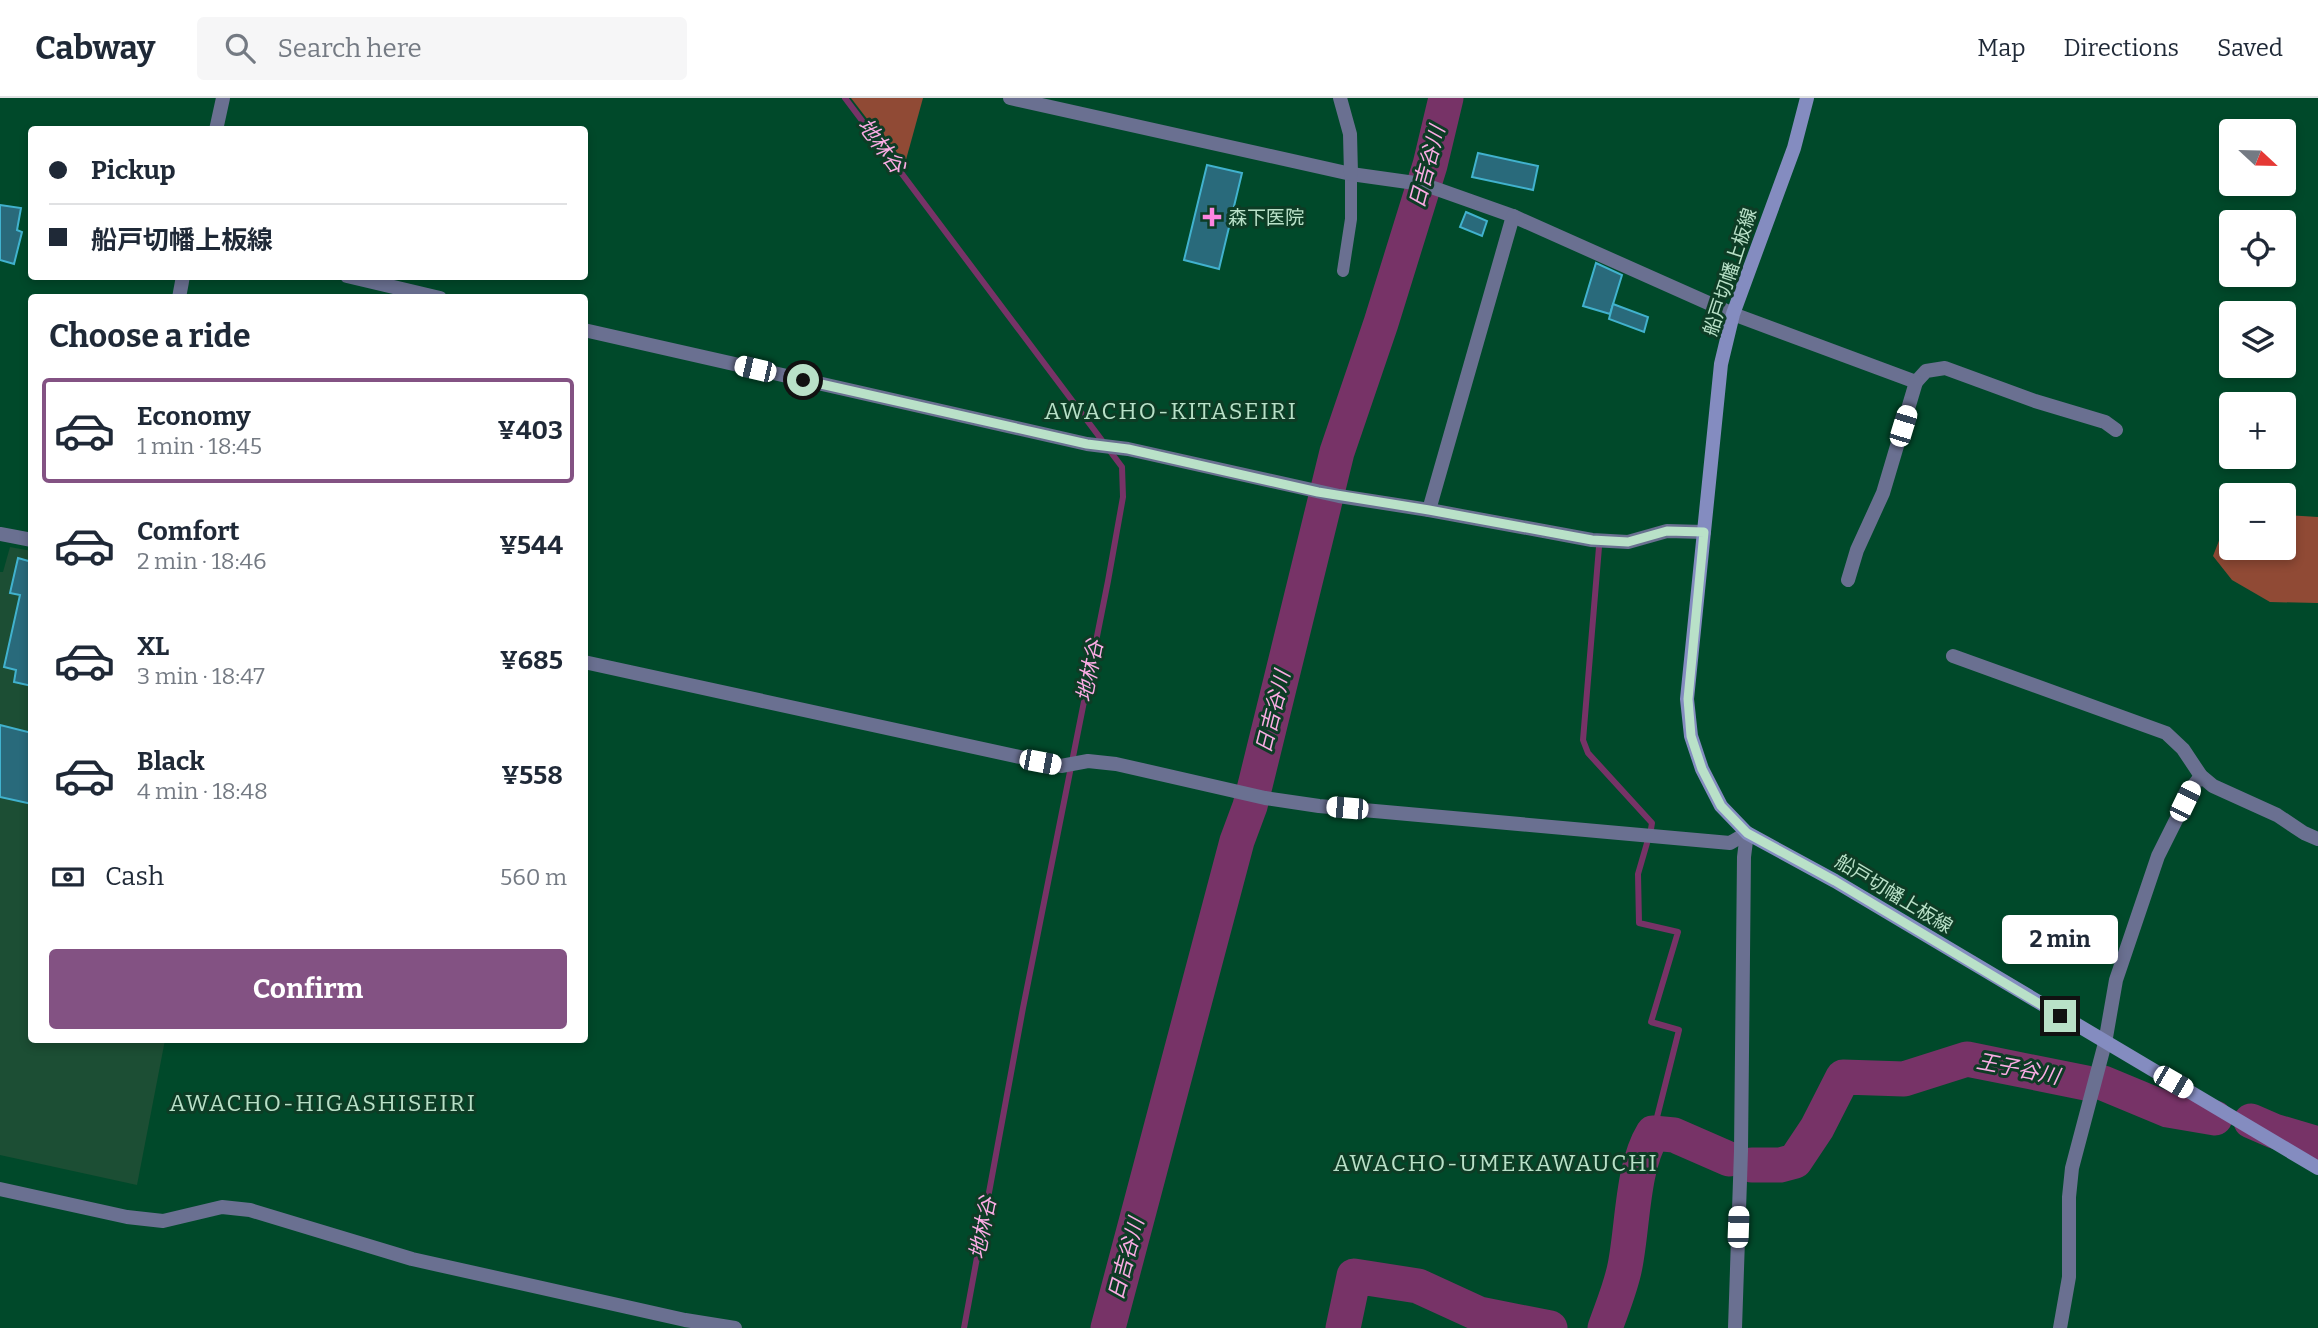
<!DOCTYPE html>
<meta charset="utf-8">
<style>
:root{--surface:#fff;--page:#f6f6f7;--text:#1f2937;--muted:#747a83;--line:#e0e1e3;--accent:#835283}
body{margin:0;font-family:Bitter,"Noto Sans JP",serif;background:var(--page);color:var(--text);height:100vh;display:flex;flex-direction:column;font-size:26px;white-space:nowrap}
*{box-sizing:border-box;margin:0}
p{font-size:23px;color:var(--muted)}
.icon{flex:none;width:38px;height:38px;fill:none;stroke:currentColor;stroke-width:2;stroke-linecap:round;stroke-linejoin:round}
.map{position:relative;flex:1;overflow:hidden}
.side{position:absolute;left:28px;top:196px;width:560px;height:749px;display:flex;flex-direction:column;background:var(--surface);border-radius:7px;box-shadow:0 4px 10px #0003}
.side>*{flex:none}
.hud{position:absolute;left:28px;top:28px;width:560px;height:154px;border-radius:7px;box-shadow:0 4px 10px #0003;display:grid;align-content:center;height:154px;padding:0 21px;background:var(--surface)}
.needle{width:46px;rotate:112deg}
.buttons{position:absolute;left:2219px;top:21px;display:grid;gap:14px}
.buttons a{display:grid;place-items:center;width:77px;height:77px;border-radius:7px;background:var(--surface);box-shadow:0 4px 10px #0003;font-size:35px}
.end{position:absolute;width:32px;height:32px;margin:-16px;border:9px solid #b9e1c8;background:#111;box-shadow:0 0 0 4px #111}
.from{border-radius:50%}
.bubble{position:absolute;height:49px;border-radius:7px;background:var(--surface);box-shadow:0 4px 10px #0003;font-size:23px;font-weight:700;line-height:49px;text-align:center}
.car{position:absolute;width:21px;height:42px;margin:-21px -10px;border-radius:9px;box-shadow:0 0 5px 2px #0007;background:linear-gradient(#fff 24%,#345 0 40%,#fff 0 76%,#345 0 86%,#fff 0)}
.hud b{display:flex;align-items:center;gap:24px;height:66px;font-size:26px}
.hud b+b{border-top:2px solid var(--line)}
.hud i{width:18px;height:18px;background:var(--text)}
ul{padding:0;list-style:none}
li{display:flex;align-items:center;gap:21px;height:105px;margin:0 14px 10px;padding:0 7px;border:4px solid transparent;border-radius:7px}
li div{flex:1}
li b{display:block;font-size:26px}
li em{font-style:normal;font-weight:700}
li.active{border-color:var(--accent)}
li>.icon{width:63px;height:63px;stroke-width:1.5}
h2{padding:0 21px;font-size:32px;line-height:84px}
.pay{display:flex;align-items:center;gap:18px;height:77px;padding:0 21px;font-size:26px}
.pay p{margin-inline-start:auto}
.cta{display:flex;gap:14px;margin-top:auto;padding:14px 21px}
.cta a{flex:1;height:80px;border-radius:7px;background:var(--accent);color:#fff;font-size:28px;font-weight:700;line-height:80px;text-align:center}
header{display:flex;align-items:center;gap:42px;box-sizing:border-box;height:98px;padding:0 35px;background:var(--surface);border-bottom:2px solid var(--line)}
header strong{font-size:33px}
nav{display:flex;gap:38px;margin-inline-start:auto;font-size:24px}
.search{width:490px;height:63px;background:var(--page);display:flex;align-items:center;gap:18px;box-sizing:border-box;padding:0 24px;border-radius:7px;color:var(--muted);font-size:26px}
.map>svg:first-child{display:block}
.built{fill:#1c4e34}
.green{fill:#904a35}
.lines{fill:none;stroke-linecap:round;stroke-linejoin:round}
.stream{stroke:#773367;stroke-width:6}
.river{stroke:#773367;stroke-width:35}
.building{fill:#296a7b;stroke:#41b2ce;stroke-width:2}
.service{stroke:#6a7091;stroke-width:12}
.minor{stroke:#6a7091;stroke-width:14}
.tertiary{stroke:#6a7091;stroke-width:14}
.secondary{stroke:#848cc0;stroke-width:14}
.route{stroke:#b9e1c8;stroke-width:9}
.poi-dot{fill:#fe85e0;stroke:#0d3c25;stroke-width:2.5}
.labels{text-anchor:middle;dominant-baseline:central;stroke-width:6;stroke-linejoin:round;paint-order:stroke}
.poi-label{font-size:19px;fill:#b9e1c8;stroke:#0d3c25;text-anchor:start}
.street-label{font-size:19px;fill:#b9e1c8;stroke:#0d3c25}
.water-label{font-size:21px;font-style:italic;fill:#fbace4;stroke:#0d3c25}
.quarter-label{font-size:23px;letter-spacing:2px;fill:#b9e1c8;stroke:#0d3c25}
</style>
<header>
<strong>Cabway</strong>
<div class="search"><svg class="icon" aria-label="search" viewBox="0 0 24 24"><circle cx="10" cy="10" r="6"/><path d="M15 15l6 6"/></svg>Search here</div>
<nav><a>Map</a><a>Directions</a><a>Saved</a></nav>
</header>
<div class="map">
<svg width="2318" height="1230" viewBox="0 0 2318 1230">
<rect width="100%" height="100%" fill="#00492a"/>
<polygon class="built" points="10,449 32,453 32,942 165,942 137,1087 0,1057 0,474 3,474"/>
<g class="green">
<polygon points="851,0 923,0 904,69"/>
<polygon points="2231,412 2231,450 2284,450 2284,417 2318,419 2318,505 2270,504 2232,482 2213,458"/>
</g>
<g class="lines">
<g class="stream">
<polyline points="845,0 1122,369 1123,399 1108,483 1023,910 964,1230"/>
<polyline points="1324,403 1333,405"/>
<polyline points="1599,449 1583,642 1588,655 1652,725 1651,731"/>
<polyline points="1647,745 1638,776 1639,825 1678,834 1651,924 1679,932 1653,1035"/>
</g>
<g class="river">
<polyline points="2103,985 2168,1012 2215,1020"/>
<polyline points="2251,1023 2274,1033 2318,1046"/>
<polyline points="1752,1067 1780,1067 1795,1063 1817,1030 1843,979 1904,981 1967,961 2086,985"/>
<polyline points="1108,1230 1237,743 1250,708 1337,354 1381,225 1430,67 1446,0"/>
<polyline points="1343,1230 1354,1178 1418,1188 1479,1216 1550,1230"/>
<path d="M1605,1230C1612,1210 1621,1189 1625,1168C1633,1128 1632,1069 1653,1035L1674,1037L1729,1061"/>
</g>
</g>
<g class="building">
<polygon points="1478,55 1538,68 1533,92 1472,79"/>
<polygon points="1207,67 1242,75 1219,171 1184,162"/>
<polygon points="0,107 21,110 17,132 22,134 14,166 0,162"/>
<polygon points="1466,114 1487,123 1482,138 1460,129"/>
<polygon points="1596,165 1622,177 1610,216 1583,208"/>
<polygon points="1613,206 1648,219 1644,234 1609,221"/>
<polygon points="18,460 32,464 32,588 14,584 16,572 4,569 20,497 10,495"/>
<polygon points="0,627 32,635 32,706 0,699"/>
</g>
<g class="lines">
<polyline class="service" points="1343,173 1351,121 1351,76"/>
<g class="minor">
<polyline points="1010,0 1351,76 1415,85 1434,90 1513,118 1733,216 1916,284 1926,273 1945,270 2035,303 2105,324 2116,332"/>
<polyline points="1340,0 1350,36 1351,76"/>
<polyline points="216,32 223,0"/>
<polyline points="347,178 440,200"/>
<polyline points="179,200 183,178"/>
<polyline points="584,232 1087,346 1128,351 1339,398 1429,412 1592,442 1628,444 1667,433 1704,434"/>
<polyline points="1429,412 1513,118"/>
<polyline points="0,436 32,442"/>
<polyline points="1848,482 1857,452 1883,395 1916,284"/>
<polyline points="1953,558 2166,635 2183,651 2201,678 2213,688 2277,717 2304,735 2318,741"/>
<polyline points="584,564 1061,668 1088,663 1116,666 1265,700 1319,708 1730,745 1747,735"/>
<polyline points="0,1091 127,1119 163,1123 222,1109 250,1112 412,1161 685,1222 735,1230"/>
<polyline points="2060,1230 2069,1179 2069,1099 2072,1070 2105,945 2116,882 2158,758 2193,688 2201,678"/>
</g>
<polyline class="tertiary" points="1735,1230 1741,1053 1744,759 1747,735"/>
<polyline class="secondary" points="1807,0 1794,50 1733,216 1721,266 1687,601 1691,638 1702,671 1721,708 1747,735 1835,783 2318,1070"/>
</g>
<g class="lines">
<polyline class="route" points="803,282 1087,346 1128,351 1318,394 1429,412 1592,442 1628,444 1667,433 1704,434 1688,601 1691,638 1702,671 1721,708 1747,735 1835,783 2060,918"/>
</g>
<path class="poi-dot" d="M1208.5 108.5h7v7h7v7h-7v7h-7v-7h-7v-7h7z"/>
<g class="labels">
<g class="poi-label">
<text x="1228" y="119">森下医院</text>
</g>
<g class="street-label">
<text transform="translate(1730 174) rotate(-72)">船戸切幡上板線</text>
<text transform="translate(1894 796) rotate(31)">船戸切幡上板線</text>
</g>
<g class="water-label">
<text transform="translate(881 48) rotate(53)">地林谷</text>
<text transform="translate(1427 69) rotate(-75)">日吉谷川</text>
<text transform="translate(1090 573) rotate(-79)">地林谷</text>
<text transform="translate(1273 614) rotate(-76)">日吉谷川</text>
<text transform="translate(2018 971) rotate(11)">王子谷川</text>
<text transform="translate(983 1130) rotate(-79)">地林谷</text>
<text transform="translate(1126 1161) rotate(-75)">日吉谷川</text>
</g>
<g class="quarter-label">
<text x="1171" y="313">AWACHO-KITASEIRI</text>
<text x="323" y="1005">AWACHO-HIGASHISEIRI</text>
<text x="1496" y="1065">AWACHO-UMEKAWAUCHI</text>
</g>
</g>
</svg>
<div class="buttons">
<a><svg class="needle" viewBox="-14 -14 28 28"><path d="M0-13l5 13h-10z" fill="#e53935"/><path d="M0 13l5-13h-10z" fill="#747a83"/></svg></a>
<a><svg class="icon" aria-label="locate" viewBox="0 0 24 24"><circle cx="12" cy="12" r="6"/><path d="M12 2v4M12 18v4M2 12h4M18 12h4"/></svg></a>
<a><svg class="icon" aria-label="layers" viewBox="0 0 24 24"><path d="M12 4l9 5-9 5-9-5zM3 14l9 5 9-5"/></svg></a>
<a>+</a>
<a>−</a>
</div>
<i class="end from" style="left:803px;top:282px"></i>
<i class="end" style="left:2060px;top:918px"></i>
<div class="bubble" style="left:2002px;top:817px;width:116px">2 min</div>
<i class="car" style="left:755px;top:271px;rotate:283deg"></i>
<i class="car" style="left:1903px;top:328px;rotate:17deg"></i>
<i class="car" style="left:1040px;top:664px;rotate:101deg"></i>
<i class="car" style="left:2185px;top:703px;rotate:26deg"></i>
<i class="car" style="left:1347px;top:710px;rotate:275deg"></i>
<i class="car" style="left:2173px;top:984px;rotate:120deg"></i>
<i class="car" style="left:1738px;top:1129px;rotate:2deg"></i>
<div class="hud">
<b><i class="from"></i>Pickup</b>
<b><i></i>船戸切幡上板線</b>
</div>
<section class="side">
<h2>Choose a ride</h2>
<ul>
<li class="active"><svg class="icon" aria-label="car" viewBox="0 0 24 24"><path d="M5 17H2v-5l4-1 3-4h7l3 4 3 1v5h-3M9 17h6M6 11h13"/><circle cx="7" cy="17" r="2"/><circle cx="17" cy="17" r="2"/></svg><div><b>Economy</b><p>1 min · 18:45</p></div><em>¥403</em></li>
<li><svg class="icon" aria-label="car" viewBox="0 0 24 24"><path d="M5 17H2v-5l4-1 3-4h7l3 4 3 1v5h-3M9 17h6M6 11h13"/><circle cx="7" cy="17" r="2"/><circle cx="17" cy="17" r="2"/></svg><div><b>Comfort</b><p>2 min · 18:46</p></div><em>¥544</em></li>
<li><svg class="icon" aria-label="car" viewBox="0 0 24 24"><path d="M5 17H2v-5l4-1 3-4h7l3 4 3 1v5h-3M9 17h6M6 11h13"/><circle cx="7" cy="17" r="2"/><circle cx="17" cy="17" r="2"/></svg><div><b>XL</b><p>3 min · 18:47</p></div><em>¥685</em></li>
<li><svg class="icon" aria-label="car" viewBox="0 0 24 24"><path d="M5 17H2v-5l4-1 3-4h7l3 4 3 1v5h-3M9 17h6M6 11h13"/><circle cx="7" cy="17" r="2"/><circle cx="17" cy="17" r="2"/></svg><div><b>Black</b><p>4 min · 18:48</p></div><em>¥558</em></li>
</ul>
<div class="pay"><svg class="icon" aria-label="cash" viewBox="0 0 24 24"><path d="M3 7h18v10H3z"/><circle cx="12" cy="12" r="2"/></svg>Cash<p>560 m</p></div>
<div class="cta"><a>Confirm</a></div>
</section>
</div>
